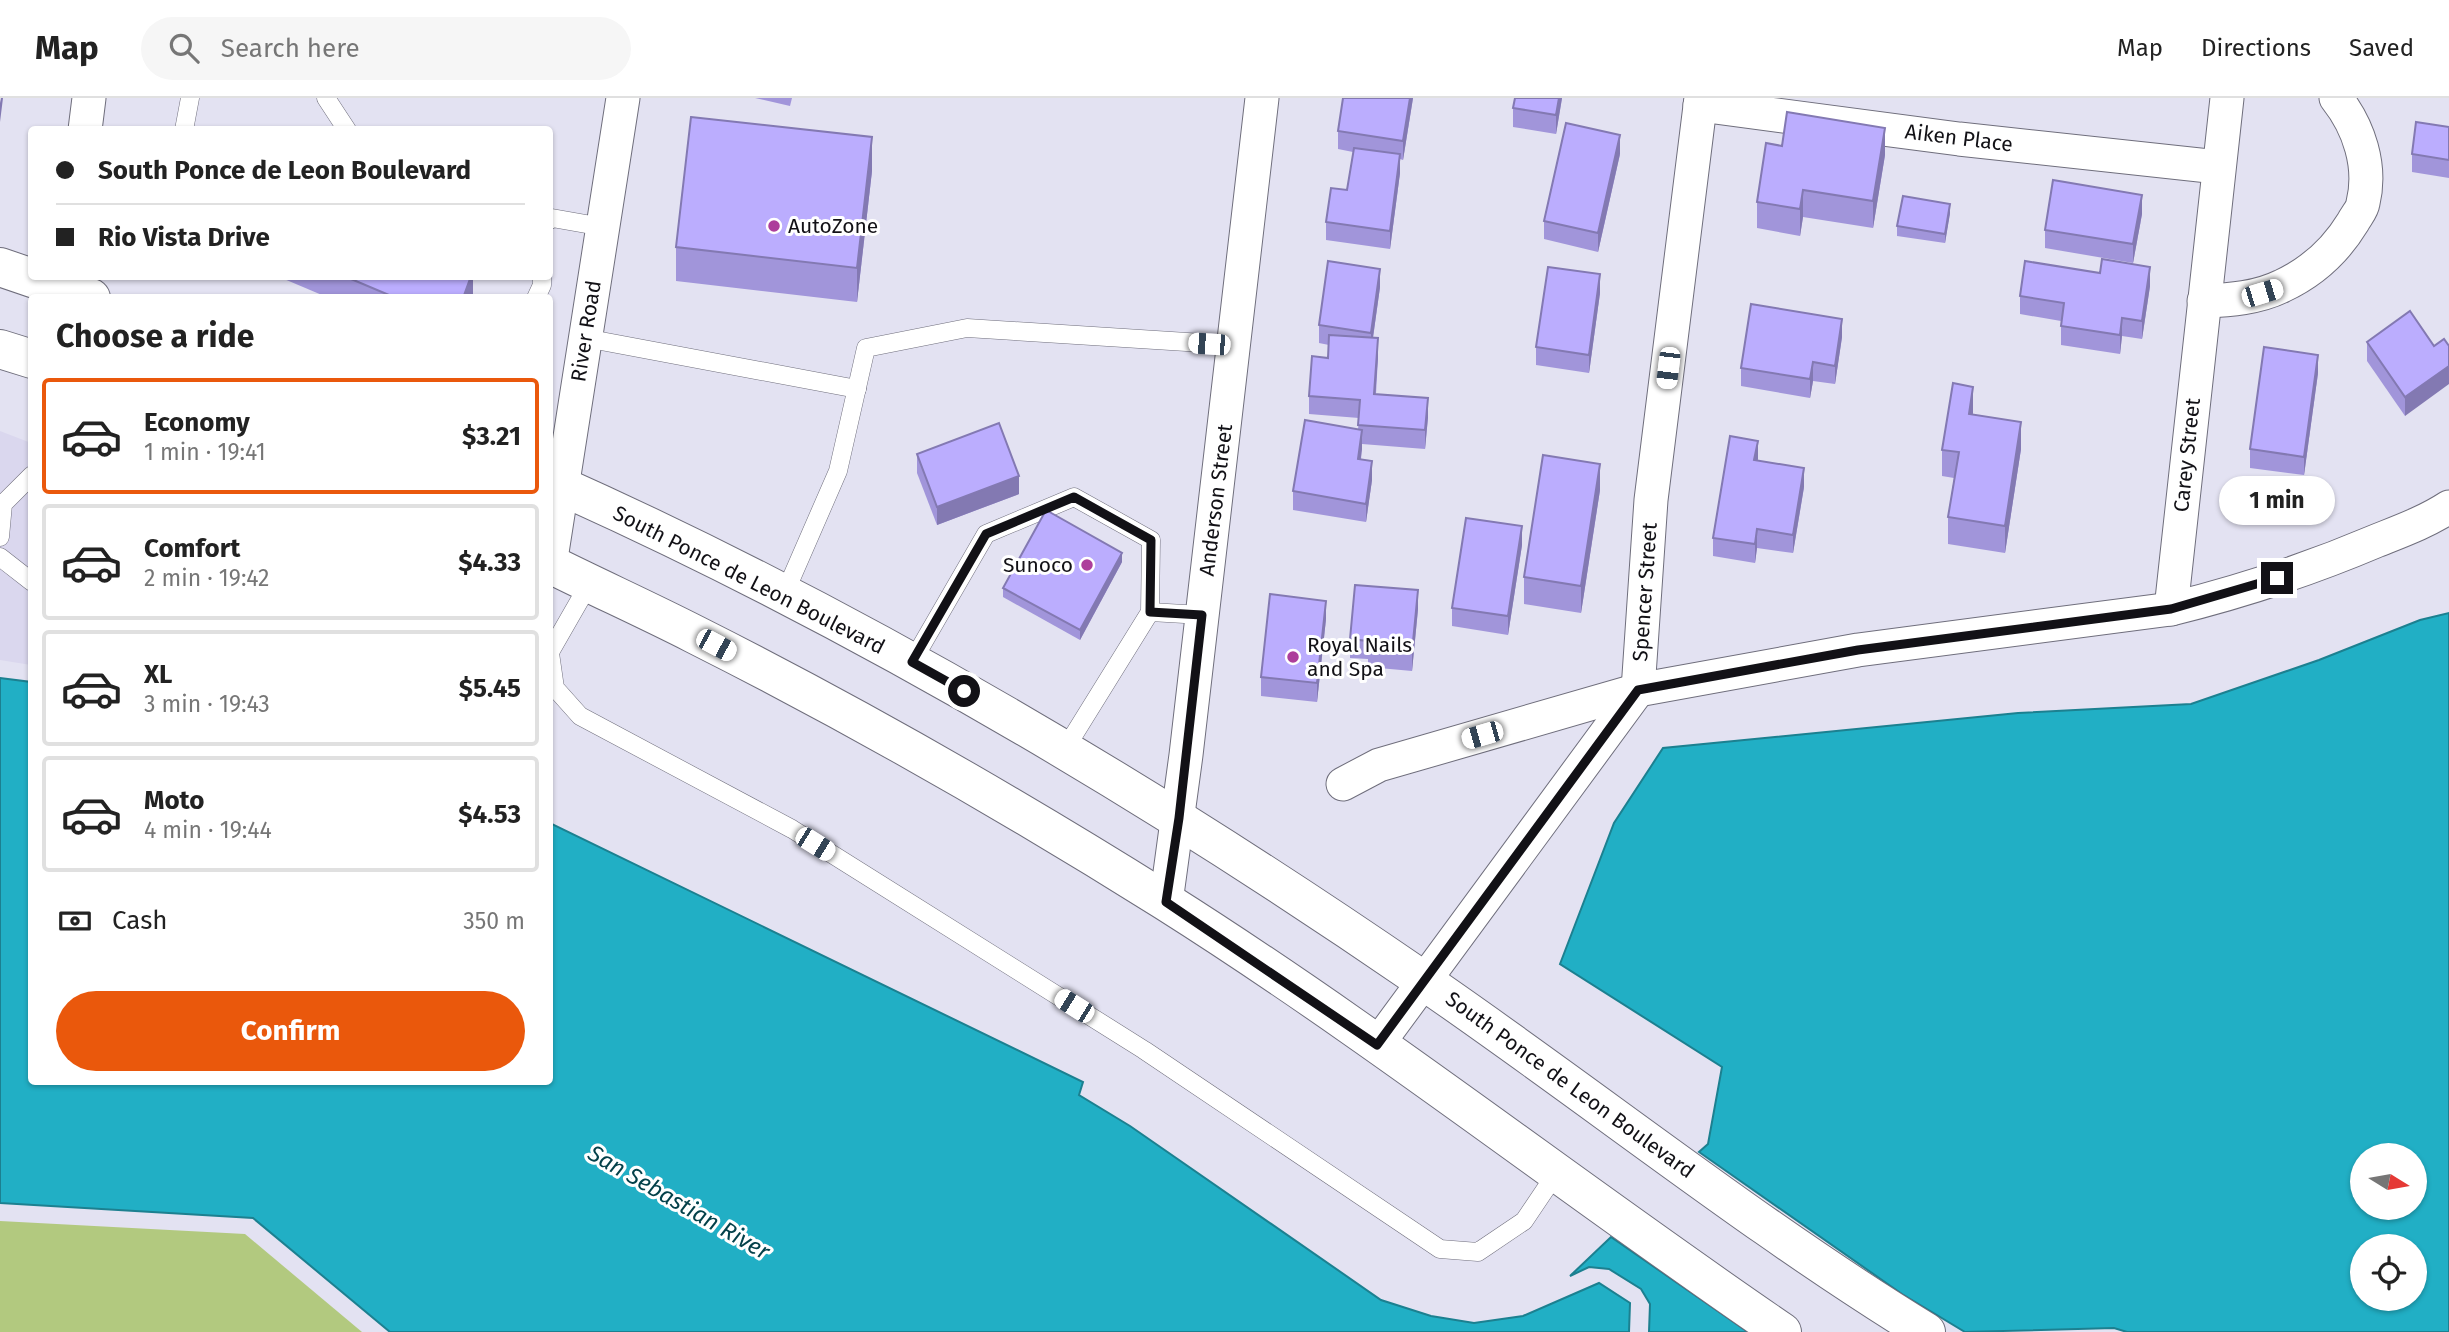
<!DOCTYPE html>
<meta charset="utf-8">
<style>
:root{--surface:#fff;--page:#f6f6f6;--text:#222;--muted:#767676;--line:#e0e0e0;--accent:#ea580c}
body{margin:0;font-family:"Fira Sans",sans-serif;background:var(--page);color:var(--text);height:100vh;display:flex;flex-direction:column;font-size:26px;white-space:nowrap}
*{box-sizing:border-box;margin:0}
p{font-size:23px;color:var(--muted)}
.icon{flex:none;width:38px;height:38px;fill:none;stroke:currentColor;stroke-width:2;stroke-linecap:round;stroke-linejoin:round}
.map{position:relative;flex:1;overflow:hidden}
.details{position:absolute;left:28px;top:196px;width:525px;height:791px;display:flex;flex-direction:column;background:var(--surface);border-radius:7px;box-shadow:0 2px 5px #0004}
.details>*{flex:none}
.hud{position:absolute;left:28px;top:28px;width:525px;height:154px;border-radius:7px;box-shadow:0 2px 5px #0004;display:grid;align-content:center;height:154px;padding:0 28px;background:var(--surface)}
.needle{width:46px;rotate:101deg}
.tools{position:absolute;left:2350px;top:1045px;display:grid;gap:14px}
.tools a{display:grid;place-items:center;width:77px;height:77px;border-radius:50%;background:var(--surface);box-shadow:0 2px 5px #0004;font-size:35px}
.end{position:absolute;width:32px;height:32px;margin:-16px;border:9px solid #121116;background:#fff;box-shadow:0 0 0 4px #fff}
.from{border-radius:50%}
.bubble{position:absolute;height:49px;border-radius:24px;background:var(--surface);box-shadow:0 2px 5px #0004;font-size:23px;font-weight:700;line-height:49px;text-align:center}
.car{position:absolute;width:21px;height:42px;margin:-21px -10px;border-radius:9px;box-shadow:0 0 5px 2px #0007;background:linear-gradient(#fff 24%,#345 0 40%,#fff 0 76%,#345 0 86%,#fff 0)}
.hud b{display:flex;align-items:center;gap:24px;height:66px;font-size:26px}
.hud b+b{border-top:2px solid var(--line)}
.hud i{width:18px;height:18px;background:var(--text)}
ul{padding:0;list-style:none}
li{display:flex;align-items:center;gap:21px;height:116px;margin:0 14px 10px;padding:0 14px;border:4px solid var(--line);border-radius:7px}
li div{flex:1}
li b{display:block;font-size:26px}
li em{font-style:normal;font-weight:700}
li.selected{border-color:var(--accent)}
li>.icon{width:63px;height:63px;stroke-width:1.5}
h2{padding:0 28px;font-size:32px;line-height:84px}
.pay{display:flex;align-items:center;gap:18px;height:77px;padding:0 28px;font-size:26px}
.pay p{margin-inline-start:auto}
.button{display:flex;gap:14px;margin-top:auto;padding:14px 28px}
.button a{flex:1;height:80px;border-radius:42px;background:var(--accent);color:#fff;font-size:28px;font-weight:700;line-height:80px;text-align:center}
header{display:flex;align-items:center;gap:42px;box-sizing:border-box;height:98px;padding:0 35px;background:var(--surface);border-bottom:2px solid var(--line)}
header strong{font-size:33px}
nav{display:flex;gap:38px;margin-inline-start:auto;font-size:24px}
.search{width:490px;height:63px;background:var(--page);display:flex;align-items:center;gap:18px;box-sizing:border-box;padding:0 24px;border-radius:38px;color:var(--muted);font-size:26px}
.map>svg:first-child{display:block}
.built{fill:#dad7ee}
.green{fill:#b2c97f}
.water{fill:#21afc5;stroke:#1c8090;stroke-width:2;fill-rule:evenodd}
.lines{fill:none;stroke-linecap:round;stroke-linejoin:round}
.service-casing{stroke:#6f6e7c;stroke-width:19}
.minor-casing{stroke:#6f6e7c;stroke-width:35}
.trunk-casing{stroke:#6f6e7c;stroke-width:40}
.service{stroke:#fff;stroke-width:18}
.minor{stroke:#fff;stroke-width:33}
.trunk{stroke:#fff;stroke-width:38}
.wall{fill:#a195da}
.shaded-wall{fill:#8379b2}
.building{fill:#bbadfe;stroke:#8379b2;stroke-width:2}
.route{stroke:#121116;stroke-width:9}
.poi-dot{fill:#ad3e9b;stroke:#fff;stroke-width:2.5}
.labels{text-anchor:middle;dominant-baseline:central;stroke-width:6;stroke-linejoin:round;paint-order:stroke}
.street-label{font-size:21px;fill:#121116;stroke:#fff}
.poi-label{font-size:21px;fill:#121116;stroke:#fff;text-anchor:start}
.water-label{font-size:23px;font-style:italic;fill:#04414a;stroke:#fff}
</style>
<header>
<strong>Map</strong>
<div class="search"><svg class="icon" aria-label="search" viewBox="0 0 24 24"><circle cx="10" cy="10" r="6"/><path d="M15 15l6 6"/></svg>Search here</div>
<nav><a>Map</a><a>Directions</a><a>Saved</a></nav>
</header>
<div class="map">
<svg width="2449" height="1234" viewBox="0 0 2449 1234">
<rect width="100%" height="100%" fill="#e3e2f2"/>
<polygon class="built" points="0,333 31,345 31,567 0,562"/>
<polygon class="green" points="0,1123 245,1136 362,1234 0,1234"/>
<g class="water">
<path d="M2449,515V1234H2127L2114,1230L1965,1234L1902,1196L1699,1054L1708,1046L1722,969L1560,866L1614,725L1663,650L2018,615L2191,606L2319,562L2420,522ZM2362,1057H2415V1110H2362ZM2362,1148H2415V1200H2362Z"/>
<polygon points="0,580 31,584 32,984 550,984 550,725 1083,984 1079,997 1130,1028 1381,1202 1431,1218 1474,1225 1523,1218 1599,1185 1630,1205 1629,1234 390,1234 253,1120 0,1105"/>
<polygon points="1611,1139 1748,1234 1649,1234 1650,1206 1641,1191 1609,1171 1589,1169 1570,1178"/>
</g>
<g class="lines">
<g class="service-casing">
<g id="service">
<polyline points="326,0 347,32"/>
<polyline points="184,32 190,0"/>
<polyline points="550,122 552,120 603,129"/>
<polyline points="536,200 542,187 542,178"/>
<polyline points="585,240 857,291"/>
<polyline points="0,439 3,406 32,377"/>
<polyline points="0,459 32,484"/>
<polyline points="784,497 838,373 866,250 967,230 1234,247"/>
<polyline points="1150,514 1202,517"/>
<polyline points="550,554 589,486"/>
<polyline points="550,555 555,590 580,618 792,731 1144,952 1440,1151 1478,1154 1524,1123 1557,1074"/>
<polyline points="912,564 986,436 1074,399 1151,442 1150,514 1065,651"/>
</g>
</g>
<g class="minor-casing">
<g id="minor">
<polyline points="1700,7 1959,41 2218,69"/>
<polyline points="85,32 89,0"/>
<path d="M2204,203C2230,202 2258,200 2282,188C2312,174 2336,152 2353,124C2356,118 2362,112 2363,105C2372,68 2359,29 2336,0"/>
<polyline points="550,467 623,0"/>
<polyline points="2171,511 2227,0"/>
<path d="M1343,686L1379,667L1638,592L1858,552L2171,511C2240,494 2310,471 2376,443C2401,433 2426,424 2449,409"/>
<polyline points="1166,804 1186,657 1262,0"/>
<polyline points="1377,947 1638,592 1651,402 1701,0"/>
</g>
</g>
<g class="trunk-casing">
<g id="trunk">
<polyline points="0,169 91,200"/>
<polyline points="0,251 32,261"/>
<path d="M550,383C855,519 1143,690 1418,879C1589,996 1750,1126 1926,1234"/>
<path d="M550,466C598,490 647,512 694,536C855,617 1012,707 1165,803C1377,937 1575,1093 1782,1234"/>
</g>
</g>
<use href="#service" class="service"/>
<use href="#minor" class="minor"/>
<use href="#trunk" class="trunk"/>
</g>
<g class="wall">
<polygon points="755,0 792,0 790,8"/>
<polygon points="1343,0 1413,0 1403,62 1400,61 1400,75 1390,151 1326,142 1326,124 1347,92 1353,54 1338,51 1338,33"/>
<polygon points="1515,0 1562,0 1556,36 1513,29 1513,10"/>
<polygon points="2449,29 2449,80 2412,74 2412,56"/>
<polygon points="1782,48 1885,57 1873,130 1803,119 1800,138 1757,130 1757,104"/>
<polygon points="1620,56 1598,154 1544,141 1544,123"/>
<polygon points="872,73 857,204 676,183 676,149"/>
<polygon points="1950,115 1945,145 1897,138 1897,128"/>
<polygon points="2142,116 2133,165 2045,150 2045,132"/>
<polygon points="277,178 473,178 473,200 329,200"/>
<polygon points="2150,188 2142,241 2122,238 2120,256 2061,247 2061,223 2020,216 2020,198"/>
<polygon points="1380,189 1373,240 1378,259 1376,296 1428,319 1425,351 1362,346 1361,362 1372,382 1366,424 1293,412 1293,393 1358,332 1359,320 1309,316 1309,298 1328,260 1329,247 1319,245 1319,227"/>
<polygon points="1600,195 1589,275 1536,267 1536,249"/>
<polygon points="1842,239 1835,286 1813,283 1810,300 1741,288 1741,270"/>
<polygon points="2367,244 2434,248 2405,318 2367,263"/>
<polygon points="2318,275 2304,377 2250,370 2250,351"/>
<polygon points="1973,317 2021,351 2005,455 1948,446 1948,419 1954,380 1942,378 1942,352"/>
<polygon points="917,356 1019,396 937,427 917,375"/>
<polygon points="1804,389 1793,455 1757,450 1755,465 1713,458 1713,440"/>
<polygon points="1600,392 1581,515 1524,506 1524,479"/>
<polygon points="1522,447 1508,537 1452,528 1452,510"/>
<polygon points="1122,464 1080,542 1003,499 1003,490"/>
<polygon points="1418,511 1412,573 1368,569 1368,561 1350,560 1350,541"/>
<polygon points="1326,521 1317,604 1261,598 1261,579"/>
</g>
<g class="shaded-wall">
<polygon points="1,0 3,0 0,24 0,5"/>
<polygon points="1410,0 1413,0 1403,62 1403,43"/>
<polygon points="1559,0 1562,0 1556,36 1556,17"/>
<polygon points="1885,30 1885,57 1873,130 1873,103"/>
<polygon points="1620,37 1620,56 1598,154 1598,135"/>
<polygon points="872,39 872,73 857,204 857,170"/>
<polygon points="1400,56 1400,75 1390,151 1390,133"/>
<polygon points="1803,92 1803,119 1800,138 1800,111"/>
<polygon points="2142,97 2142,116 2133,165 2133,146"/>
<polygon points="1950,106 1950,115 1945,145 1945,136"/>
<polygon points="2150,169 2150,188 2142,241 2142,223"/>
<polygon points="1380,171 1380,189 1371,253 1371,235"/>
<polygon points="1600,176 1600,195 1589,275 1589,257"/>
<polygon points="471,178 473,178 473,199 463,200"/>
<polygon points="2122,220 2122,238 2120,256 2120,237"/>
<polygon points="1842,221 1842,239 1835,286 1835,268"/>
<polygon points="1378,240 1378,259 1374,315 1374,296"/>
<polygon points="2318,257 2318,275 2304,377 2304,359"/>
<polygon points="1813,264 1813,283 1810,300 1810,281"/>
<polygon points="2449,268 2449,286 2405,318 2405,299"/>
<polygon points="1973,289 1973,315 1969,343 1969,316"/>
<polygon points="1428,300 1428,319 1425,351 1425,332"/>
<polygon points="2021,324 2021,351 2005,455 2005,428"/>
<polygon points="1362,332 1362,351 1358,380 1358,361"/>
<polygon points="1758,343 1758,361 1754,381 1754,362"/>
<polygon points="1372,363 1372,382 1366,424 1366,406"/>
<polygon points="1600,366 1600,392 1581,515 1581,488"/>
<polygon points="1804,370 1804,389 1793,455 1793,437"/>
<polygon points="1019,378 1019,396 937,427 937,409"/>
<polygon points="1522,428 1522,447 1508,537 1508,518"/>
<polygon points="1757,431 1757,450 1755,465 1755,446"/>
<polygon points="1122,455 1122,464 1080,542 1080,532"/>
<polygon points="1418,492 1418,511 1412,573 1412,554"/>
<polygon points="1326,503 1326,521 1317,604 1317,585"/>
</g>
<g class="building">
<polygon points="1343,0 1410,0 1403,43 1338,33"/>
<polygon points="1515,0 1559,0 1556,17 1513,10"/>
<polygon points="1787,14 1885,30 1873,103 1803,92 1800,111 1757,104 1766,45 1782,48"/>
<polygon points="691,19 872,39 857,170 676,149"/>
<polygon points="2416,24 2449,29 2449,62 2412,56"/>
<polygon points="1566,25 1620,37 1598,135 1544,123"/>
<polygon points="1354,50 1400,56 1390,133 1326,124 1331,90 1347,92"/>
<polygon points="2053,82 2142,97 2133,146 2045,132"/>
<polygon points="1903,98 1950,106 1945,136 1897,128"/>
<polygon points="2102,161 2150,169 2142,223 2122,220 2120,237 2061,228 2064,205 2020,198 2025,163 2100,175"/>
<polygon points="1328,163 1380,171 1371,235 1319,227"/>
<polygon points="1548,169 1600,176 1589,257 1536,249"/>
<polygon points="344,178 471,178 463,200 396,200"/>
<polygon points="1751,206 1842,221 1835,268 1813,264 1810,281 1741,270"/>
<polygon points="2410,213 2434,248 2444,241 2449,248 2449,268 2405,299 2367,244"/>
<polygon points="1329,237 1378,240 1374,296 1428,300 1425,332 1358,327 1360,302 1309,298 1312,258 1328,260"/>
<polygon points="2264,249 2318,257 2304,359 2250,351"/>
<polygon points="1953,285 1973,289 1969,316 2021,324 2005,428 1948,419 1959,354 1942,352"/>
<polygon points="1305,322 1362,332 1358,361 1372,363 1366,406 1293,393"/>
<polygon points="999,325 1019,378 937,409 917,356"/>
<polygon points="1730,338 1758,343 1754,362 1804,370 1793,437 1757,431 1755,446 1713,440"/>
<polygon points="1543,357 1600,366 1581,488 1524,479"/>
<polygon points="1046,412 1122,455 1080,532 1003,490"/>
<polygon points="1466,420 1522,428 1508,518 1452,510"/>
<polygon points="1355,487 1418,492 1412,554 1368,550 1368,543 1350,541"/>
<polygon points="1270,496 1326,503 1317,585 1261,579"/>
</g>
<g class="lines">
<polyline class="route" points="964,593 912,564 986,436 1074,399 1151,442 1150,514 1202,517 1179,720 1166,804 1377,947 1638,592 1858,552 2171,511 2277,480"/>
</g>
<g class="poi-dot">
<circle cx="774" cy="128" r="7"/>
<circle cx="1087" cy="467" r="7"/>
<circle cx="1293" cy="559" r="7"/>
</g>
<g class="labels">
<g class="street-label">
<text transform="translate(1959 40) rotate(7)">Aiken Place</text>
<text transform="translate(586 233) rotate(-81)">River Road</text>
<text transform="translate(2187 357) rotate(-84)">Carey Street</text>
<text transform="translate(1216 402) rotate(-83)">Anderson Street</text>
<text transform="translate(749 482) rotate(27)">South Ponce de Leon Boulevard</text>
<text transform="translate(1645 494) rotate(-86)">Spencer Street</text>
<text transform="translate(1570 987) rotate(36)">South Ponce de Leon Boulevard</text>
</g>
<g class="poi-label">
<text x="788" y="128">AutoZone</text>
<text x="1073" y="467" text-anchor="end">Sunoco</text>
<text x="1307" y="547">Royal Nails<tspan x="1307" dy="24">and Spa</tspan></text>
</g>
<g class="water-label">
<text transform="translate(679 1104) rotate(30)">San Sebastian River</text>
</g>
</g>
</svg>
<div class="tools">
<a><svg class="needle" viewBox="-14 -14 28 28"><path d="M0-13l5 13h-10z" fill="#e53935"/><path d="M0 13l5-13h-10z" fill="#767676"/></svg></a>
<a><svg class="icon" aria-label="locate" viewBox="0 0 24 24"><circle cx="12" cy="12" r="6"/><path d="M12 2v4M12 18v4M2 12h4M18 12h4"/></svg></a>
</div>
<i class="end from" style="left:964px;top:593px"></i>
<i class="end" style="left:2277px;top:480px"></i>
<div class="bubble" style="left:2219px;top:378px;width:116px">1 min</div>
<i class="car" style="left:2262px;top:195px;rotate:73deg"></i>
<i class="car" style="left:1209px;top:246px;rotate:274deg"></i>
<i class="car" style="left:1668px;top:270px;rotate:187deg"></i>
<i class="car" style="left:716px;top:547px;rotate:118deg"></i>
<i class="car" style="left:1482px;top:637px;rotate:254deg"></i>
<i class="car" style="left:815px;top:746px;rotate:122deg"></i>
<i class="car" style="left:1074px;top:908px;rotate:302deg"></i>
<div class="hud">
<b><i class="from"></i>South Ponce de Leon Boulevard</b>
<b><i></i>Rio Vista Drive</b>
</div>
<section class="details">
<h2>Choose a ride</h2>
<ul>
<li class="selected"><svg class="icon" aria-label="car" viewBox="0 0 24 24"><path d="M5 17H2v-5l4-1 3-4h7l3 4 3 1v5h-3M9 17h6M6 11h13"/><circle cx="7" cy="17" r="2"/><circle cx="17" cy="17" r="2"/></svg><div><b>Economy</b><p>1 min · 19:41</p></div><em>$3.21</em></li>
<li><svg class="icon" aria-label="car" viewBox="0 0 24 24"><path d="M5 17H2v-5l4-1 3-4h7l3 4 3 1v5h-3M9 17h6M6 11h13"/><circle cx="7" cy="17" r="2"/><circle cx="17" cy="17" r="2"/></svg><div><b>Comfort</b><p>2 min · 19:42</p></div><em>$4.33</em></li>
<li><svg class="icon" aria-label="car" viewBox="0 0 24 24"><path d="M5 17H2v-5l4-1 3-4h7l3 4 3 1v5h-3M9 17h6M6 11h13"/><circle cx="7" cy="17" r="2"/><circle cx="17" cy="17" r="2"/></svg><div><b>XL</b><p>3 min · 19:43</p></div><em>$5.45</em></li>
<li><svg class="icon" aria-label="car" viewBox="0 0 24 24"><path d="M5 17H2v-5l4-1 3-4h7l3 4 3 1v5h-3M9 17h6M6 11h13"/><circle cx="7" cy="17" r="2"/><circle cx="17" cy="17" r="2"/></svg><div><b>Moto</b><p>4 min · 19:44</p></div><em>$4.53</em></li>
</ul>
<div class="pay"><svg class="icon" aria-label="cash" viewBox="0 0 24 24"><path d="M3 7h18v10H3z"/><circle cx="12" cy="12" r="2"/></svg>Cash<p>350 m</p></div>
<div class="button"><a>Confirm</a></div>
</section>
</div>
